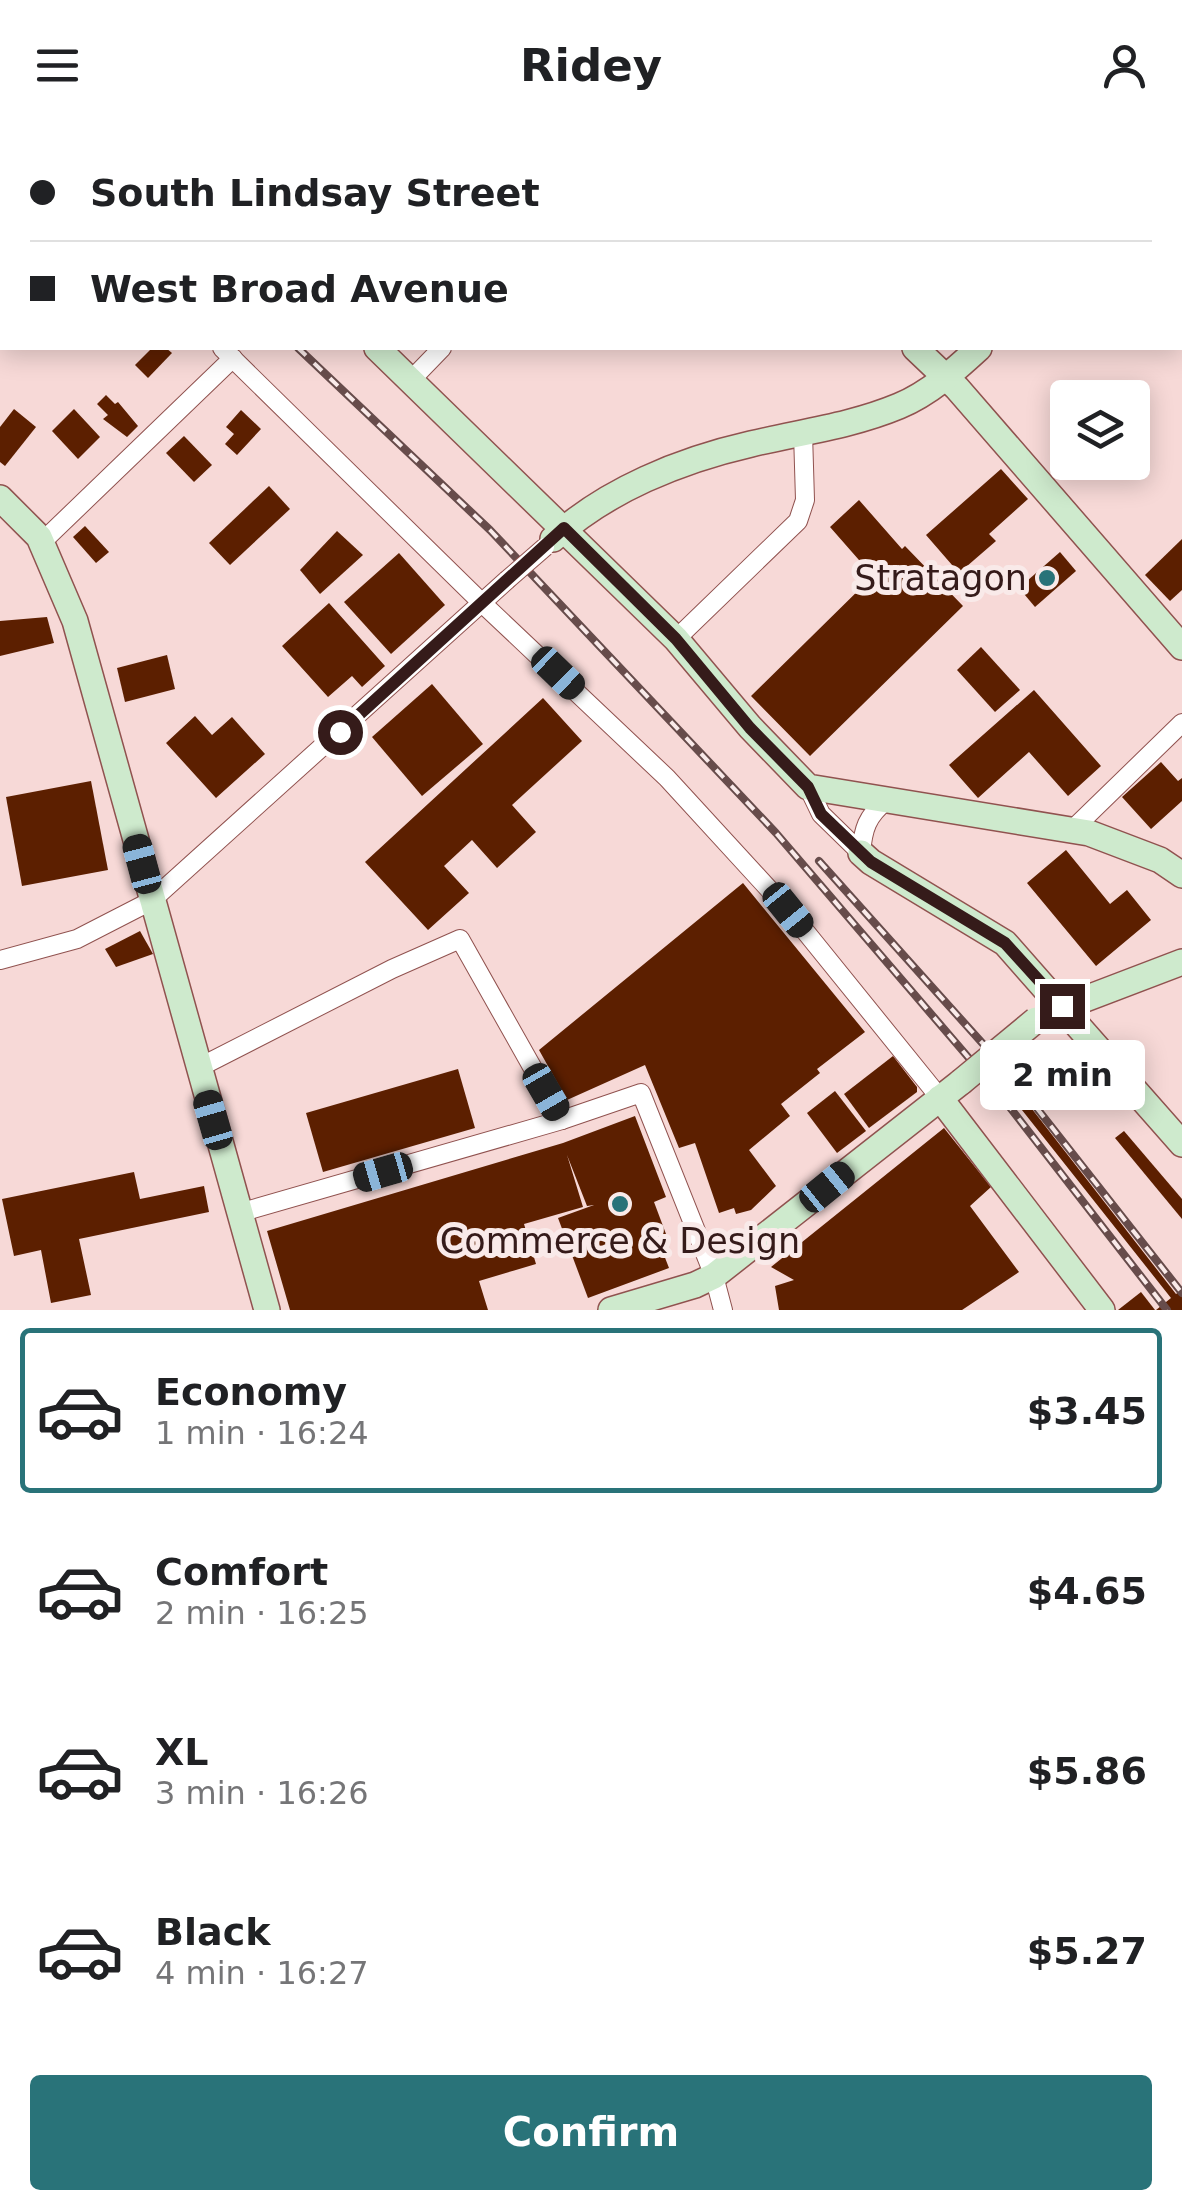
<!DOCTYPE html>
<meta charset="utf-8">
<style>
:root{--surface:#fff;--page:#f2f2f2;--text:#202124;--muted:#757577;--line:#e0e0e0;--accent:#297379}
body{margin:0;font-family:"DejaVu Sans",sans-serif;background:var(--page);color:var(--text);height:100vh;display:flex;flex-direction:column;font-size:38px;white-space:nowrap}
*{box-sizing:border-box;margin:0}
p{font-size:32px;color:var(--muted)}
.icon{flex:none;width:55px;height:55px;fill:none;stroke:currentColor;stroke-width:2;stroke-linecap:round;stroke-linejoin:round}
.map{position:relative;height:1180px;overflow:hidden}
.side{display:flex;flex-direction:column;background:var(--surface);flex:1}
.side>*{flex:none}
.hud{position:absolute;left:0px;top:0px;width:1182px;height:220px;box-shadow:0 5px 25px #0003;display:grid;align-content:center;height:220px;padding:0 30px;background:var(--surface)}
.tools{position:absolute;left:1050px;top:250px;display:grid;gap:20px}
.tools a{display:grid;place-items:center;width:100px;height:100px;border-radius:10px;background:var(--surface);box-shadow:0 5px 25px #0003;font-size:50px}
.end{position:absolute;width:45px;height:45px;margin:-22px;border:12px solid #351b1a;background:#fff;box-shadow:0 0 0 5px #fff}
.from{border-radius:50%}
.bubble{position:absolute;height:70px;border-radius:10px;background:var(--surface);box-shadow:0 5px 25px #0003;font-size:32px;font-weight:700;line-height:70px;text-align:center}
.car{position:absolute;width:30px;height:60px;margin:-30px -15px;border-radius:12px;box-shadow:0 0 8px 2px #0007;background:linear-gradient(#222 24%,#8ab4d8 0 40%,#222 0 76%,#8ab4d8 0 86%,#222 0)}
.hud b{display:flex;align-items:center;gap:35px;height:95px;font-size:38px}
.hud b+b{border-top:2px solid var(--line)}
.hud i{width:25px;height:25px;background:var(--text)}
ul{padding:18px 0 0;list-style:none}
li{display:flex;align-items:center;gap:30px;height:165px;margin:0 20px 15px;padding:0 10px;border:5px solid transparent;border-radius:10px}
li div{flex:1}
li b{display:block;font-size:38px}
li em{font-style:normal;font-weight:700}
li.on{border-color:var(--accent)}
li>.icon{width:90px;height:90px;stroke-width:1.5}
.primary-button{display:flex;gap:20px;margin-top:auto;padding:20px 30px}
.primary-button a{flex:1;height:115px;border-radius:10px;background:var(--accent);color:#fff;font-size:40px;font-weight:700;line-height:115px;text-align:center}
header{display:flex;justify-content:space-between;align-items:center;height:130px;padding:0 30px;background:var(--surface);font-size:45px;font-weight:700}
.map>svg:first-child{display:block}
.building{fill:#5c1f00}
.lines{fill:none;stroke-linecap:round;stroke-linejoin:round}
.street-casing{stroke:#90524f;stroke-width:20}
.secondary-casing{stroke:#90524f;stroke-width:28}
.street{stroke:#fff;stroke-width:18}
.secondary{stroke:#ceeacd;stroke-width:25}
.rail-casing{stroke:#674c4b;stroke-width:8}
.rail{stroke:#f9eae9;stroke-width:4;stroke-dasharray:11;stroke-linecap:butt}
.street-bridge-casing{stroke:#90524f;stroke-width:20;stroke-linecap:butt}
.secondary-bridge-casing{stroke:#90524f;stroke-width:28;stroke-linecap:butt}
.street-bridge{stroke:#fff;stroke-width:18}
.secondary-bridge{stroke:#ceeacd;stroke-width:25}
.route{stroke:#351b1a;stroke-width:12}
.poi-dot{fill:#297379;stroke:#f9eae9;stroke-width:4}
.labels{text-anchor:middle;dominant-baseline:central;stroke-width:10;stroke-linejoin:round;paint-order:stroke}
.poi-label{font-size:35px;fill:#351b1a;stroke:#f9eae9;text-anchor:end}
</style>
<header><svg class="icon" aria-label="menu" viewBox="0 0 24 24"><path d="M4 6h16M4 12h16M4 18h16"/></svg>Ridey<svg class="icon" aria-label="person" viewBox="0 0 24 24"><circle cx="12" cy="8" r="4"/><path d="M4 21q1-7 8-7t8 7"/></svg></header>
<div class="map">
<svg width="1182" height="1180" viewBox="0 0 1182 1180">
<rect width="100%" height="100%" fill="#f7d9d7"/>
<g class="building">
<polygon points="152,218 166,218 172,223 148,248 135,235"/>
<polygon points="106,265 115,274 118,272 138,296 127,307 103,289 108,285 97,274"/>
<polygon points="14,279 36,297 5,336 0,332 0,297"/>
<polygon points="74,279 100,307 78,329 52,301"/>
<polygon points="241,280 261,299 237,325 225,314 234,304 226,297"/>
<polygon points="184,306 212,335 194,352 166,323"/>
<polygon points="1001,339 1028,369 989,404 996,411 959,443 926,405"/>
<polygon points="269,356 290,379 230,435 209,413"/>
<polygon points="859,370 902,419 905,416 963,476 810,626 751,566 873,446 830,397"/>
<polygon points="85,396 109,422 96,433 73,407"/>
<polygon points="337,401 363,425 320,464 300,440"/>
<polygon points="1182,409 1182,460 1170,471 1145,445"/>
<polygon points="1060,422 1076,441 1035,477 1019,458"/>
<polygon points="399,423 445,475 391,524 344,472"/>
<polygon points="329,473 385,536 362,557 352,546 328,567 282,516"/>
<polygon points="47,487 54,513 0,526 0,491"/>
<polygon points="981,517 1020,560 995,582 957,540"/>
<polygon points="167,525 175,559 125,572 117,538"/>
<polygon points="432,554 483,614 422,666 372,607"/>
<polygon points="1034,560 1101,636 1068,666 1029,622 978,668 949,635"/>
<polygon points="543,568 582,611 512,675 536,702 497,738 472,710 444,736 469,763 428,800 365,732"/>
<polygon points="195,586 212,605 232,587 265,624 216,668 166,613"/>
<polygon points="1161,632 1178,651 1182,648 1182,671 1151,699 1122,667"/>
<polygon points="91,651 108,740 22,756 6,667"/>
<polygon points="1066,720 1110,774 1127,760 1151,790 1096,836 1027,753"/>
<polygon points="743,753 865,902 817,939 820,943 781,974 790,986 749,1020 776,1056 751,1080 736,1084 734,1078 719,1083 695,1013 679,1018 645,935 567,970 539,920"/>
<polygon points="140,801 153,824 116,837 105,819"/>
<polygon points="893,926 917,957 917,962 869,998 844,964"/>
<polygon points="458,939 475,998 323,1042 306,983"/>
<polygon points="835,961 866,1001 837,1023 807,983"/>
<polygon points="1025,970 1176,1164 1182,1160 1182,1180 1156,1180 1171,1168 1018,975"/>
<polygon points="635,986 666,1067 654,1072 666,1104 657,1107 669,1138 588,1168 558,1088 594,1075 587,1076 567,1025 583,1077 524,1094 536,1134 479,1151 488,1180 290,1180 267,1101 563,1013"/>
<polygon points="944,998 991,1057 970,1076 1019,1142 962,1180 779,1180 775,1156 794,1150 771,1137"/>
<polygon points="1124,1001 1182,1069 1182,1089 1115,1008"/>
<polygon points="134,1042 140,1069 204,1056 209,1082 79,1109 91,1165 51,1173 41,1120 14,1126 2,1069"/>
<polygon points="1141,1162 1155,1180 1118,1180"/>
</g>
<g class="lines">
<g class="street-casing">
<g id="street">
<polyline points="643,2 646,0"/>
<polyline points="222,218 482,473 667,648 788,780 940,968"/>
<polyline points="412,249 442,218"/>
<polyline points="42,412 233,228"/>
<polyline points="676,509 798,391 805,370 803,303"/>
<polyline points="808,657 821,684 861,723"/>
<polyline points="1071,701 1182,593"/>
<path d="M861,723C863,699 867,686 886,671"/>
<polyline points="0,830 77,809 151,771 507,450"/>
<polyline points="198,938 392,839 460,809 562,990"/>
<polyline points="239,1083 562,990 641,963 714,1146 723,1180"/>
</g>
</g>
<g class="secondary-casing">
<g id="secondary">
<polyline points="139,0 142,2"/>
<polyline points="720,0 723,2"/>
<polyline points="247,2 249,0"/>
<polyline points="1180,24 1182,22"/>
<polyline points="377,218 676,509 750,597 808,657 1089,703 1160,730 1182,745"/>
<polyline points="915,218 957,258 1182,517"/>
<polyline points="0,368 39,407 75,491 267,1180"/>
<path d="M553,409C606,360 681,330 751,314C801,302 851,296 899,276C930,263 955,240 979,218"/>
<polyline points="861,723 871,732 1005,813 1182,1014"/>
<polyline points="1051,882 1182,832"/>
<polyline points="940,968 1102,1180"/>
<polyline points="611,1180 695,1155 714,1146 961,952"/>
</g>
</g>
<use href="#street" class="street"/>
<use href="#secondary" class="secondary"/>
<g class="rail-casing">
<g id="rail">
<polyline points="47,0 50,2"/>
<polyline points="298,218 490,400 776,703 998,962 1167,1180"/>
<polyline points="819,731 1010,944 1182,1163"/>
</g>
</g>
<use href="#rail" class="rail"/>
<g class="street-bridge-casing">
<polyline id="street-bridge" points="507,450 545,417"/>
</g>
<g class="secondary-bridge-casing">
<polyline id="secondary-bridge" points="961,952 1036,890"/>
</g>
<use href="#street-bridge" class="street-bridge"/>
<use href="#secondary-bridge" class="secondary-bridge"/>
</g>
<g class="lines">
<polyline class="route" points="340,602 564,398 676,509 750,598 808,657 821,684 871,732 1005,813 1062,876"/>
</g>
<g class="poi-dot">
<circle cx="1047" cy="448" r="10"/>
<circle cx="620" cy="1074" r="10"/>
</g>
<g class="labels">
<g class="poi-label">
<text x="1027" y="448">Stratagon</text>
<text x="620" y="1111" text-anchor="middle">Commerce &amp; Design</text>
</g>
</g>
</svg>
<div class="tools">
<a><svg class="icon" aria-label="layers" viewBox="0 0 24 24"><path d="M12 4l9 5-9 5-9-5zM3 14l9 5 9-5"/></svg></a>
</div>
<i class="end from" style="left:340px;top:602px"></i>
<i class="end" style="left:1062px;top:876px"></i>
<div class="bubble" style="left:980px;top:910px;width:165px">2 min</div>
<i class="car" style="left:558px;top:543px;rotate:134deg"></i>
<i class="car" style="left:142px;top:734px;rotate:345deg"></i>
<i class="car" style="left:788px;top:780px;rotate:141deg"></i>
<i class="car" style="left:546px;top:962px;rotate:150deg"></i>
<i class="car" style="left:213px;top:990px;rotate:344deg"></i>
<i class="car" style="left:383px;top:1042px;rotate:254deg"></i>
<i class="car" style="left:827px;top:1057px;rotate:51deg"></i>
<div class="hud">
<b><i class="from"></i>South Lindsay Street</b>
<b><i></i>West Broad Avenue</b>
</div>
</div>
<section class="side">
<ul>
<li class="on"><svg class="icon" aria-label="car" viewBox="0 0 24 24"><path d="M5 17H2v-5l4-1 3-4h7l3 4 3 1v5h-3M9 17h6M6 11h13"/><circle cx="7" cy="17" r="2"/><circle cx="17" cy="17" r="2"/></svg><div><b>Economy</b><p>1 min · 16:24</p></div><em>$3.45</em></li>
<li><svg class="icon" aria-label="car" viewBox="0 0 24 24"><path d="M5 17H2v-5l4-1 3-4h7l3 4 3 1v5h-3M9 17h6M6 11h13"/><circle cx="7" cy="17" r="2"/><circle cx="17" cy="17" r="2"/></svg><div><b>Comfort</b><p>2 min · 16:25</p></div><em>$4.65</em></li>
<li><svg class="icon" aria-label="car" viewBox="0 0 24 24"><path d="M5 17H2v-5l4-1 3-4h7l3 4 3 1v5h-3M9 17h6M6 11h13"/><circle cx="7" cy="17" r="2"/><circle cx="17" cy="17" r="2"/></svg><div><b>XL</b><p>3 min · 16:26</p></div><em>$5.86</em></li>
<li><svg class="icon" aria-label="car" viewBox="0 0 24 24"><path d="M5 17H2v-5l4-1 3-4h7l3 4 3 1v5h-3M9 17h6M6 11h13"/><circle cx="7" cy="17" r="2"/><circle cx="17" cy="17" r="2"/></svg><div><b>Black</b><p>4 min · 16:27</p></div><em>$5.27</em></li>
</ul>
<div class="primary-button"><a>Confirm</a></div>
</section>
